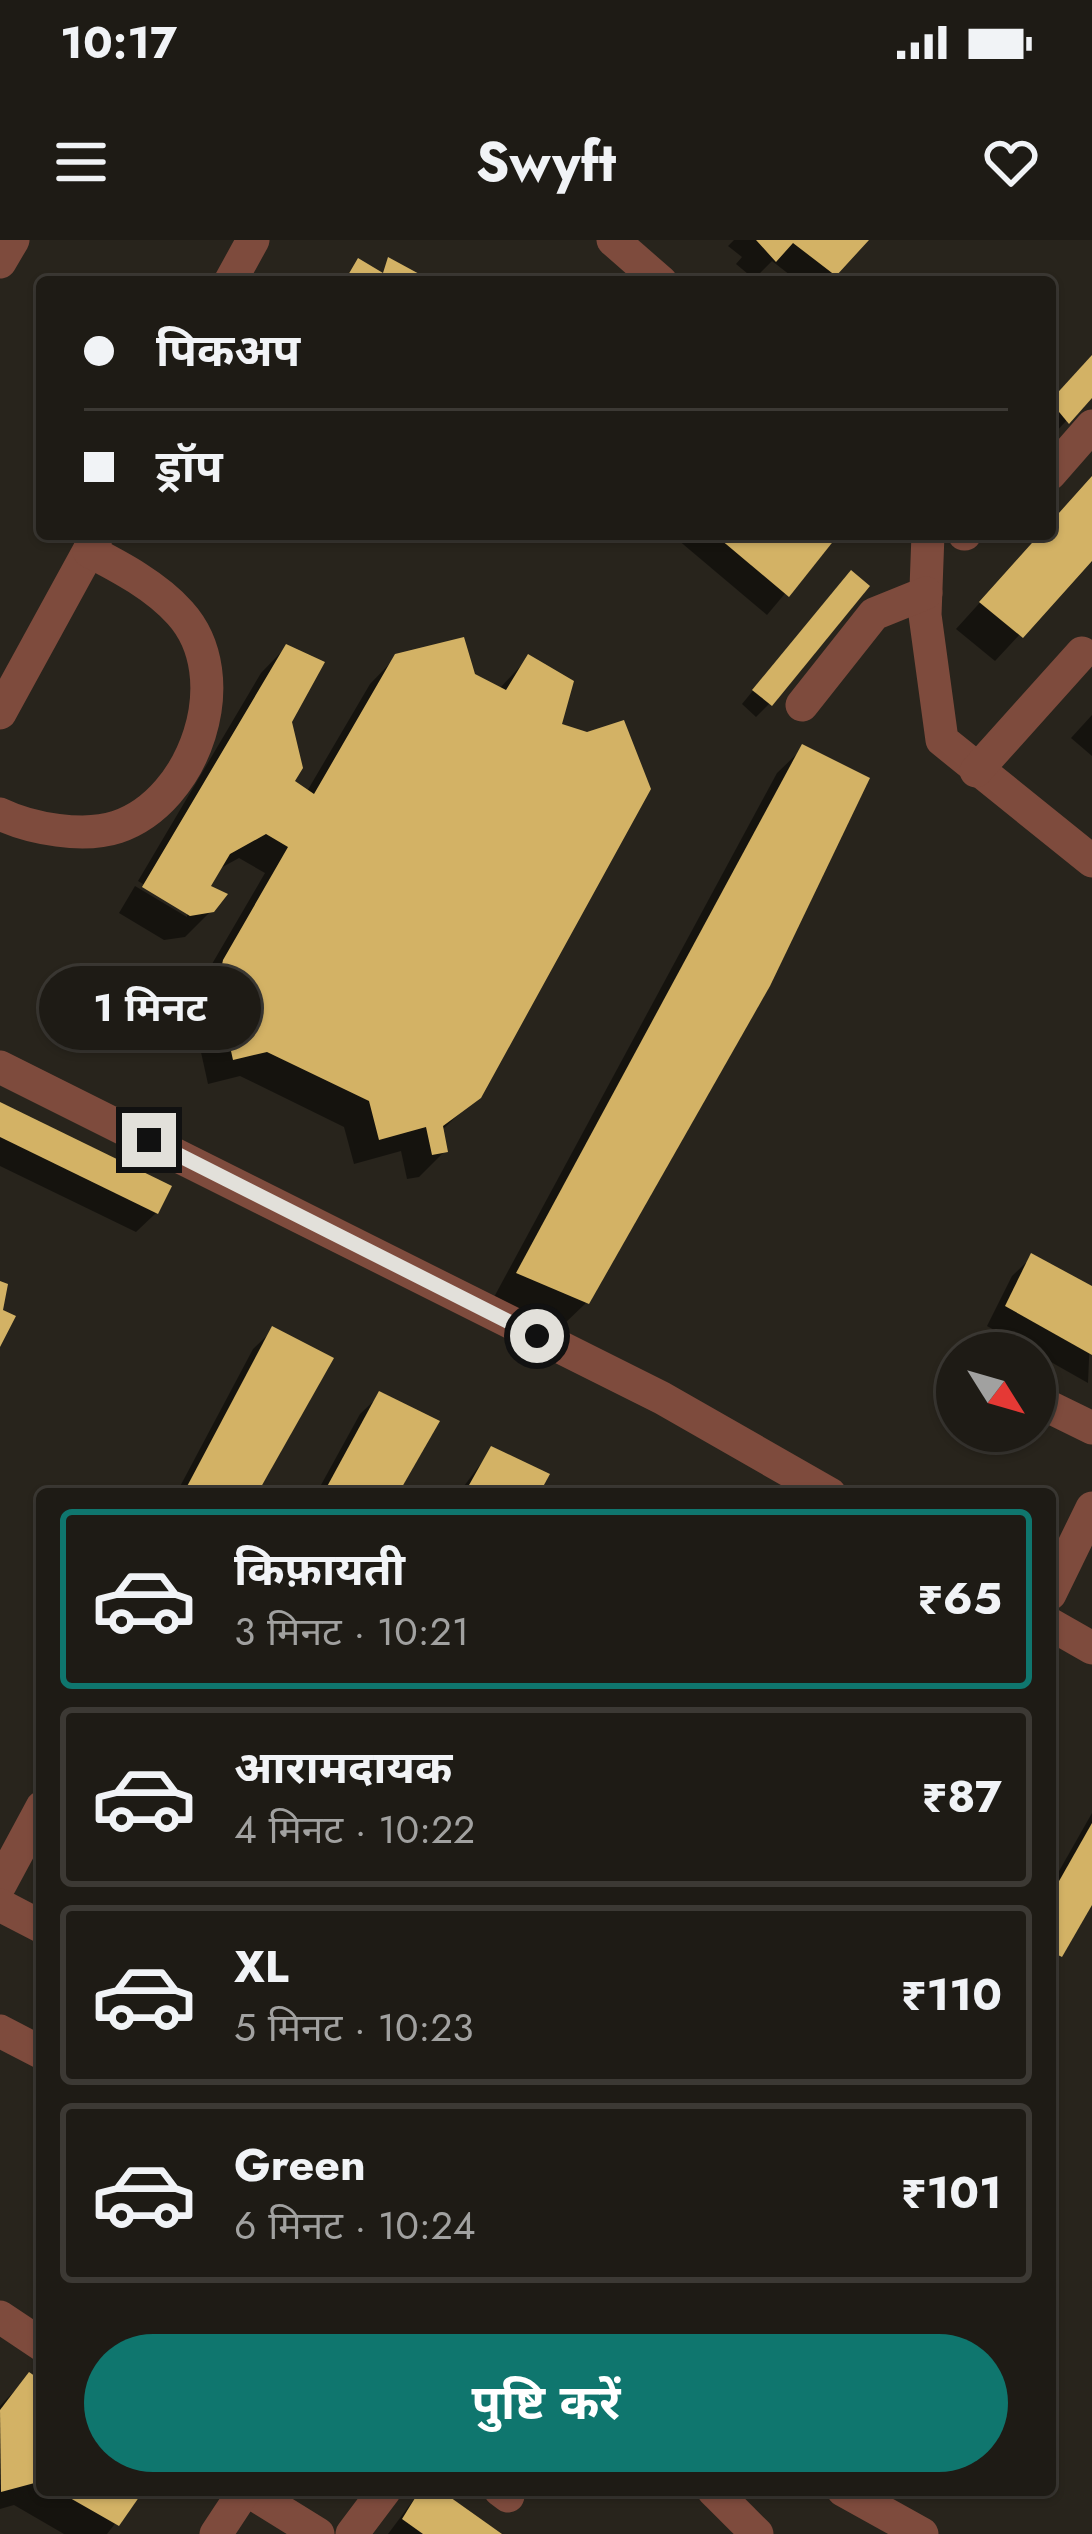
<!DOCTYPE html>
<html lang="hi">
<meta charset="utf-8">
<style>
:root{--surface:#1e1b15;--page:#2b2822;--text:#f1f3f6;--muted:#a1a1a0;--line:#3c3934;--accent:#0f766e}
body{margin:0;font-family:Jost,"Noto Sans Devanagari",sans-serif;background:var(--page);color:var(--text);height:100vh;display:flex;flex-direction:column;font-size:45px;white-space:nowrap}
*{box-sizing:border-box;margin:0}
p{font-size:39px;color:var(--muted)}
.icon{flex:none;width:66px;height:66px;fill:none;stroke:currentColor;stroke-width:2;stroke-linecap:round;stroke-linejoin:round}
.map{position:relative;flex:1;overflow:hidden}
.sheet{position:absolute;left:36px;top:1248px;width:1020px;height:1008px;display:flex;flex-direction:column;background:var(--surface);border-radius:12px;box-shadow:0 3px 9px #0004,0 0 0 3px var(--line)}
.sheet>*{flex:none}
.top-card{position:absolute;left:36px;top:36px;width:1020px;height:264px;border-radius:12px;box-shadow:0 3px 9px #0004,0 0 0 3px var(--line);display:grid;align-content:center;height:264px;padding:0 48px;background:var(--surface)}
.needle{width:78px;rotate:127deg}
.fabs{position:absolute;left:936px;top:1092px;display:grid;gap:24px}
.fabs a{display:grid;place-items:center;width:120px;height:120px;border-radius:50%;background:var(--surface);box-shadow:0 3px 9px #0004,0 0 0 3px var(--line);font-size:60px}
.end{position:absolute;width:54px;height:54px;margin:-27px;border:15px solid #e2e0da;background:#111;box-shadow:0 0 0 6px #111}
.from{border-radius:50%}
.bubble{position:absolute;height:84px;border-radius:42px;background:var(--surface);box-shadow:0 3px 9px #0004,0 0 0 3px var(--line);font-size:39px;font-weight:700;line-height:84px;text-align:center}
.top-card b{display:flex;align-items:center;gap:42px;height:114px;font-size:45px}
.top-card b+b{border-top:3px solid var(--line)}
.top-card i{width:30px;height:30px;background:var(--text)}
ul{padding:21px 0 0;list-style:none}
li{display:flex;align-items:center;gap:36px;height:180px;margin:0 24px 18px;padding:0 24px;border:6px solid var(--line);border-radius:12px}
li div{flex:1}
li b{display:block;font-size:45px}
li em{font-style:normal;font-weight:700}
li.current{border-color:var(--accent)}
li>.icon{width:108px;height:108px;stroke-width:1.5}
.button{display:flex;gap:24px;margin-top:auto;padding:24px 48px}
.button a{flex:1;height:138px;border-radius:72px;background:var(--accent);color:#fff;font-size:48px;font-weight:700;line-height:138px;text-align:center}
.status{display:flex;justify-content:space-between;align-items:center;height:84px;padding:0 60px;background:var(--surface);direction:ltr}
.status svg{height:33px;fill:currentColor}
header{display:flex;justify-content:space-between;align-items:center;height:156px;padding:0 48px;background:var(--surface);font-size:54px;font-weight:700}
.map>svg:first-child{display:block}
.shadow{fill:#0007}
.building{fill:#d3b265}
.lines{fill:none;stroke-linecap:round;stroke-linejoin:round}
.street{stroke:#7e4b3d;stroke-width:33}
.route{stroke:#e2e0da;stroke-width:15}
</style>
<div class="status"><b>10:17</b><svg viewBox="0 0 49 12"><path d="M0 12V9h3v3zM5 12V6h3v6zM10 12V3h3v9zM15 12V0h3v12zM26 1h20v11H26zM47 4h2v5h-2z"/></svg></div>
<header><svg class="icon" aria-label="menu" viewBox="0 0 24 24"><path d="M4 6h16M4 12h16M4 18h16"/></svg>Swyft<svg class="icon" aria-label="heart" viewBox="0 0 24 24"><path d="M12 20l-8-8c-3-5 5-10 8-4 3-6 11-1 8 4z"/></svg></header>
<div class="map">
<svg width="1092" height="2294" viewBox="0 0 1092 2294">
<rect width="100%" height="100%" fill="#28241c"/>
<g class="shadow">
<polygon points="734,0 865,0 826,42 799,42 772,21 754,39 736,24 742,17 728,6"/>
<polygon points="1092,118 1092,153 1054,194 1050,164"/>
<polygon points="1092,240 1092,323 1089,320 995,421 956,389 1042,294 1050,294 1050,285"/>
<polygon points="671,294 835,294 767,375"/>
<polygon points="838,347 769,464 756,477 742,464"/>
<polygon points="286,407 291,542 306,553 370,444 396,417 473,436 499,449 528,418 478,856 441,891 445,911 419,937 407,939 401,911 354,924 344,887 240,836 208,844 193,776 198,748 265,633 239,618 217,630 206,647 212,670 185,697 164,700 119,673 135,646 187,677 187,670 138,641 261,433"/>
<polygon points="1092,475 1092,516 1071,498"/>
<polygon points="803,508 587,1062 561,1087 493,1059 777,533"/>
<polygon points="0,865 156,973 136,992 0,926"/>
<polygon points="1032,1017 1092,1049 1088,1143 987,1086 1012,1036"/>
<polygon points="273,1090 254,1254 176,1254 253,1109"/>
<polygon points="380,1155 394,1254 316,1254 360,1174"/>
<polygon points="492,1209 535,1254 458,1254"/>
<polygon points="1092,1573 1092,1659 1050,1725 1050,1647"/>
<polygon points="29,2136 42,2144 42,2250 141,2250 107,2294 64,2294 14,2265 0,2269 0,2166"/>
<polygon points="421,2250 435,2250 497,2294 388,2294"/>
</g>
<g class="building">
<polygon points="756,0 869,0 836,36 793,3 776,22"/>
<polygon points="388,17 434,42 344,42 358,18 383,33"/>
<polygon points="1092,115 1092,158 1069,184 1050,161"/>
<polygon points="1092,236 1092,321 1023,398 979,362 1040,294 1050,294 1050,283"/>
<polygon points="714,294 839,294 789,357"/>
<polygon points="851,330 870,346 772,466 752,450"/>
<polygon points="464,397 475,434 506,450 528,414 574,441 562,484 587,492 624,480 651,549 481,858 443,886 448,912 432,915 426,887 379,900 369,861 267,812 233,820 217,748 223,720 288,607 266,594 230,614 211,646 228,654 214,672 190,676 142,647 286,404 325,422 292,482 303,528 295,541 314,554 395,414"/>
<polygon points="802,504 870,538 770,746 589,1064 516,1033"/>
<polygon points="0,862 172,946 158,974 0,897"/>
<polygon points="1031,1013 1092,1046 1092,1115 1005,1066"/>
<polygon points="0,1041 8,1044 3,1070 16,1076 0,1107"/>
<polygon points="272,1086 334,1118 257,1254 183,1254"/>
<polygon points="379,1151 440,1181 398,1254 323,1254"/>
<polygon points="491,1206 550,1234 539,1254 464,1254"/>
<polygon points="1092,1583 1092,1665 1062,1717 1050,1711 1050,1657"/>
<polygon points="29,2132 42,2141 42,2241 1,2252 0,2170"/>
<polygon points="56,2250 144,2250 119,2286"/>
<polygon points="420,2250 440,2250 502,2294 423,2294 402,2279"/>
</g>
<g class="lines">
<g class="street">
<polyline points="613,0 661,42"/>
<polyline points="0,22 13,0"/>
<polyline points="230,42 253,0"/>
<polyline points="1050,234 1092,186"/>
<polyline points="928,294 925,375 942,500 1092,621"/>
<polyline points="964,294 965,294"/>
<polyline points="802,465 874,374 926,353"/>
<polyline points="0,473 97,296"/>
<polyline points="976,531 1082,413"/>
<path d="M0,574C31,589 84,598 117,587C195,561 238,437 180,373C156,346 120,327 89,311"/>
<polyline points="0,827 662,1158 830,1254"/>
<polyline points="1035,1160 1092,1188"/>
<polyline points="1050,1354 1092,1268"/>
<polyline points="1050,1384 1092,1408"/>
<polyline points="0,1645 42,1567"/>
<polyline points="0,1665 42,1687"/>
<polyline points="0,1791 42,1813"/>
<polyline points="0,2077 42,2105"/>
<polyline points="247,2250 318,2294"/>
<polyline points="500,2250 508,2256"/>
<polyline points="713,2250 757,2294"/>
<polyline points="843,2250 922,2294"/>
<polyline points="216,2294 245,2250"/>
<polyline points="352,2294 385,2250"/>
</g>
</g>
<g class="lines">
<polyline class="route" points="149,900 537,1096"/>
</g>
</svg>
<div class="fabs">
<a><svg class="needle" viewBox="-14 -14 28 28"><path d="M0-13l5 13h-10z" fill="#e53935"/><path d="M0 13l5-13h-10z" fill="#a1a1a0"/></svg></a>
</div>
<i class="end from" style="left:537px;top:1096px"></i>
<i class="end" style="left:149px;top:900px"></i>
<div class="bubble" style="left:39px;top:726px;width:222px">1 मिनट</div>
<div class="top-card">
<b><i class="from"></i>पिकअप</b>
<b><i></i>ड्रॉप</b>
</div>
<section class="sheet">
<ul>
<li class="current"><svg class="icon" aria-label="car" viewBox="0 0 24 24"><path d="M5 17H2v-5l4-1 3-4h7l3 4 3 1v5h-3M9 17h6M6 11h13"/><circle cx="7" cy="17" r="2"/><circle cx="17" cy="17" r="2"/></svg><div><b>किफ़ायती</b><p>3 मिनट · 10:21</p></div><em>₹65</em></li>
<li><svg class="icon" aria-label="car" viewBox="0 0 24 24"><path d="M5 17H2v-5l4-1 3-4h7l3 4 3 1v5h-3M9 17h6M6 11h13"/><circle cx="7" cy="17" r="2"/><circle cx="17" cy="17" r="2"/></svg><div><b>आरामदायक</b><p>4 मिनट · 10:22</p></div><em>₹87</em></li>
<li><svg class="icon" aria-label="car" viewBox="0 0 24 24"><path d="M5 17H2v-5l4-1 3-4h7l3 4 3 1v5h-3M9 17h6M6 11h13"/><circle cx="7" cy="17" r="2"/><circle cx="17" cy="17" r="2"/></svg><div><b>XL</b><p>5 मिनट · 10:23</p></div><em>₹110</em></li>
<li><svg class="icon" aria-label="car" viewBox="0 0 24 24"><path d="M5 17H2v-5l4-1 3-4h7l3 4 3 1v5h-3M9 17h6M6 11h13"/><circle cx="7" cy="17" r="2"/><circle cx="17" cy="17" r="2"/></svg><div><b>Green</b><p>6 मिनट · 10:24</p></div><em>₹101</em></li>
</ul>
<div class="button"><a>पुष्टि करें</a></div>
</section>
</div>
